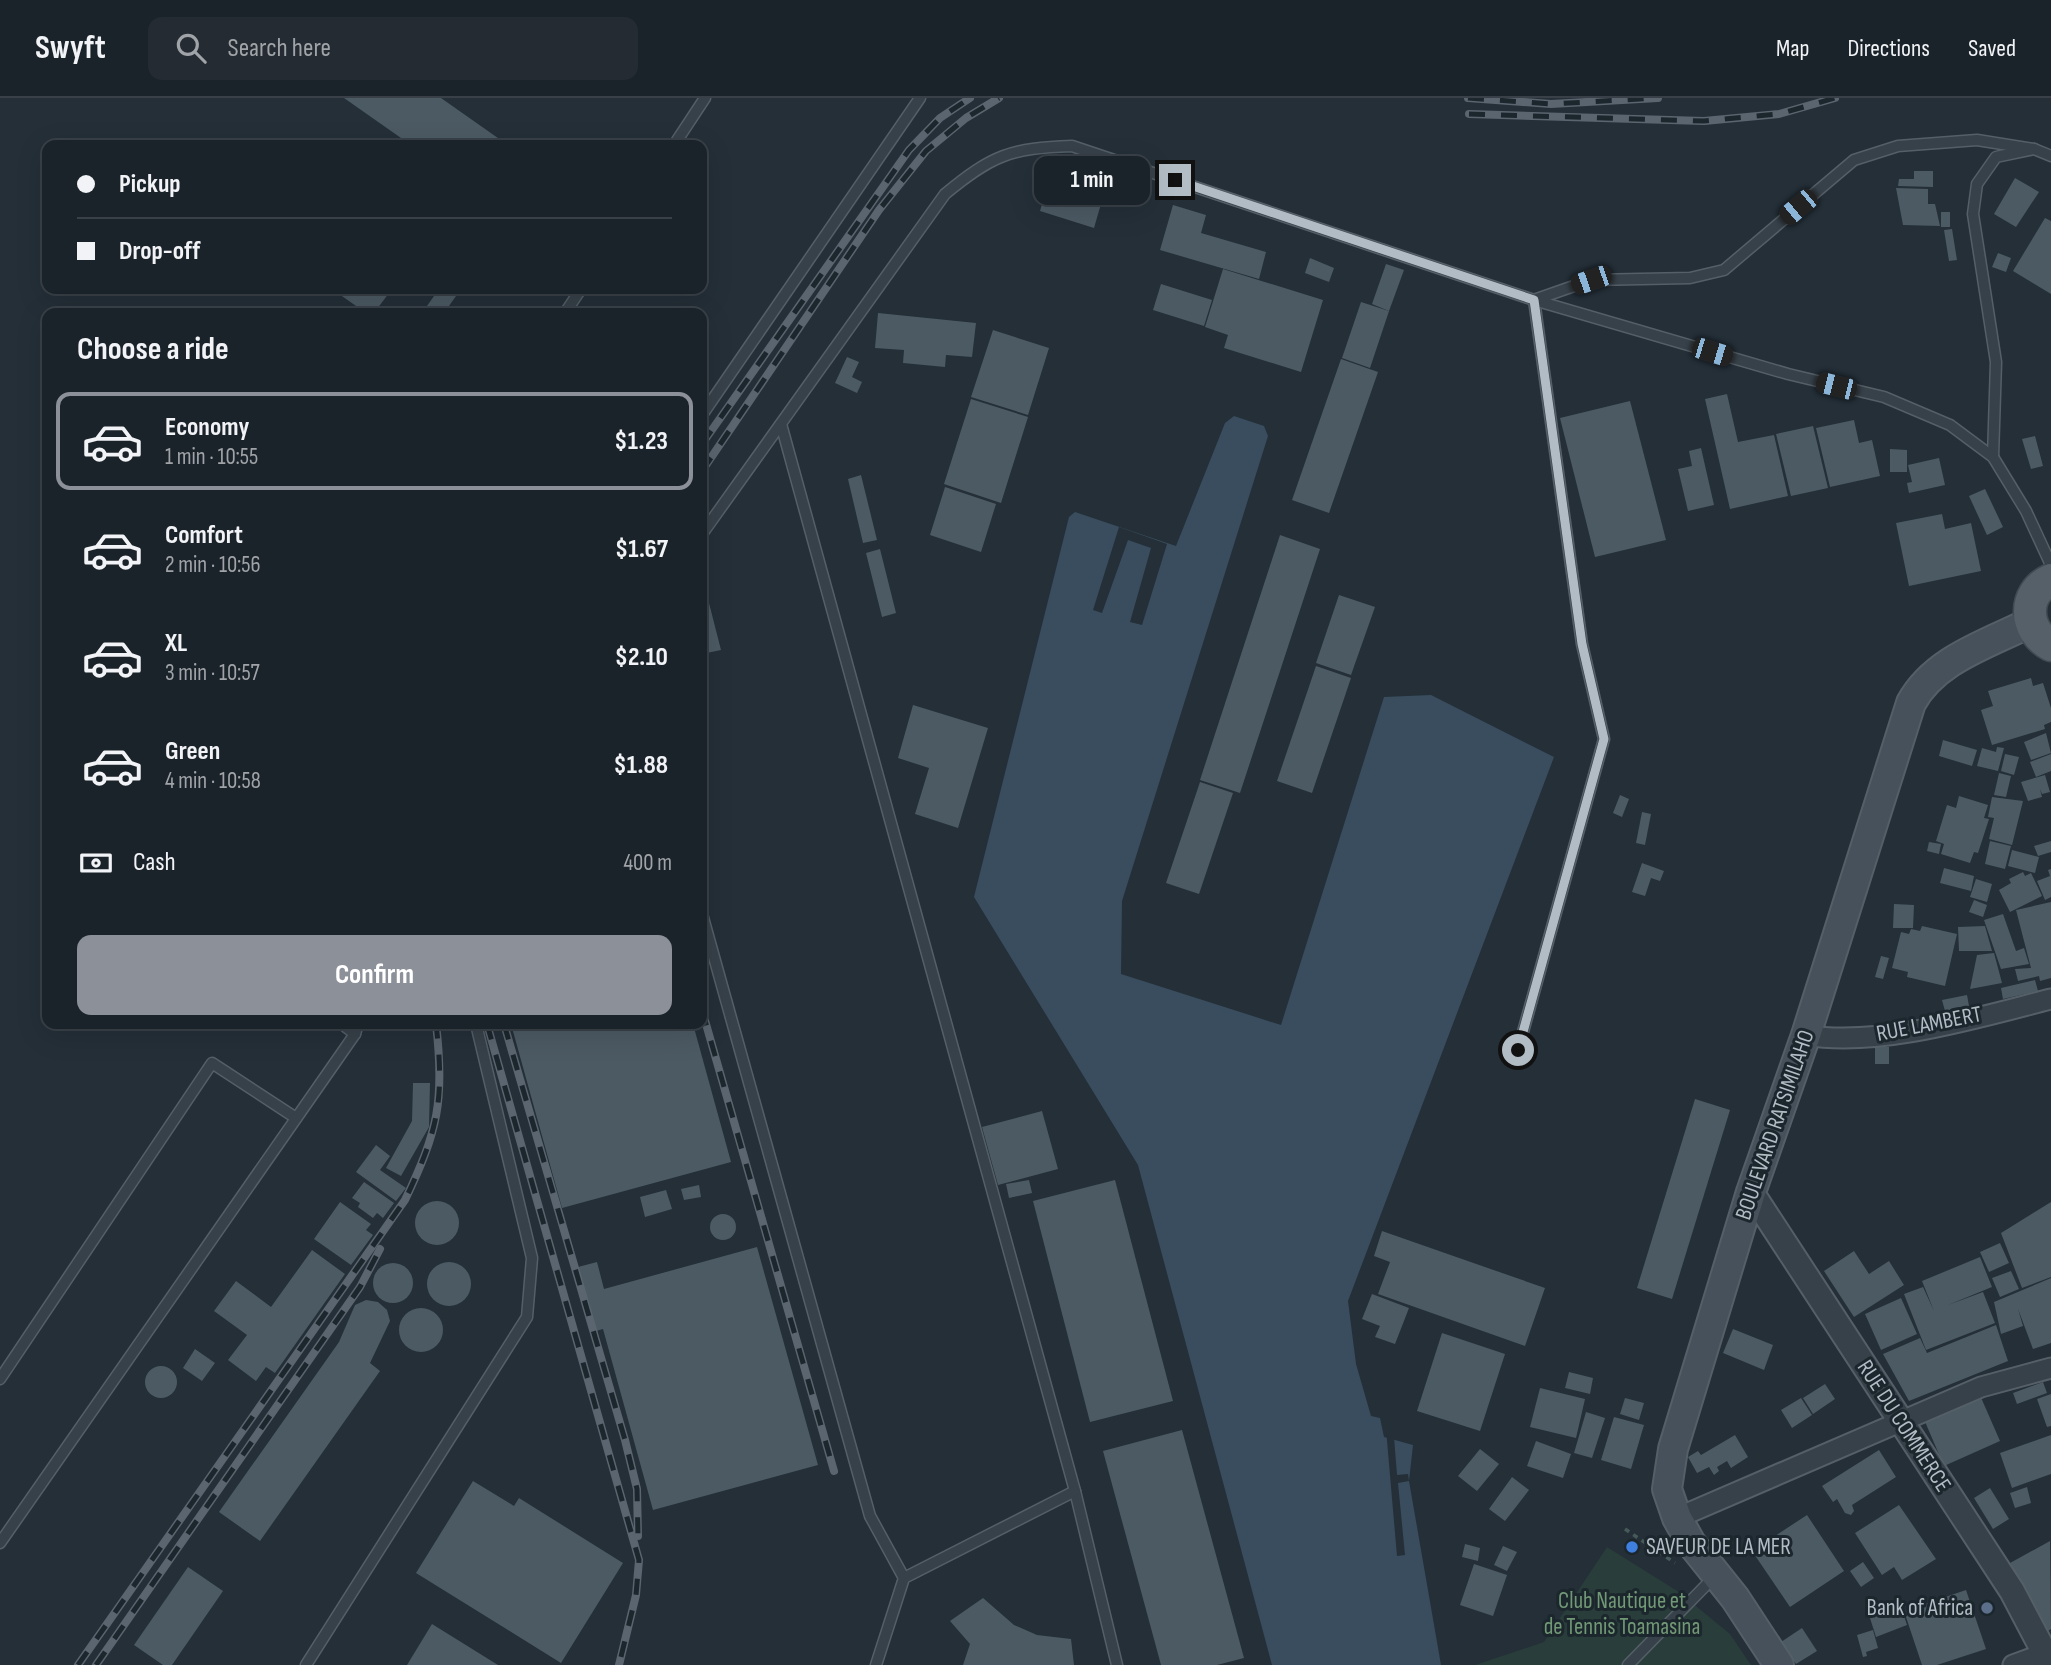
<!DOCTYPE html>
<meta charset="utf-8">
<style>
:root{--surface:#1b232a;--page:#242b32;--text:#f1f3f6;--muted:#a0a4a8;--line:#394047;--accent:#8c9099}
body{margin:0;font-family:"Sofia Sans Condensed",sans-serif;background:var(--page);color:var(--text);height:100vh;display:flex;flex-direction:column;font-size:26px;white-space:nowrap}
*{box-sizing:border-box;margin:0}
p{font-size:23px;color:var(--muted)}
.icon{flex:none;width:38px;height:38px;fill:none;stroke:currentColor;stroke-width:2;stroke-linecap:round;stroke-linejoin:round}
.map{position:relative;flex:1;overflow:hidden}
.side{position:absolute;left:42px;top:210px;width:665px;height:721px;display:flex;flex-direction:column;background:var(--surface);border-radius:14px;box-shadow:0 7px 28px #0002,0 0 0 2px var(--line)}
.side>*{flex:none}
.guide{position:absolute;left:42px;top:42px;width:665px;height:154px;border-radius:14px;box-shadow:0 7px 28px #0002,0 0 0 2px var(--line);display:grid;align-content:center;height:154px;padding:0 35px;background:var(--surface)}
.end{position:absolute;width:32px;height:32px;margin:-16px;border:9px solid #b2bcc5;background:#111;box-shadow:0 0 0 4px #111}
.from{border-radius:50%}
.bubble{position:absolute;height:49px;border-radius:14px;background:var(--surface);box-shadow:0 7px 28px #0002,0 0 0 2px var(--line);font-size:23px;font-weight:700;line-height:49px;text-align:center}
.car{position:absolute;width:21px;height:42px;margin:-21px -10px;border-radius:9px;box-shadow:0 0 5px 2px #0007;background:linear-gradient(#222 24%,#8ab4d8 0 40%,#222 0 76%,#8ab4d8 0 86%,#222 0)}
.guide b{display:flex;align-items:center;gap:24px;height:66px;font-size:26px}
.guide b+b{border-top:2px solid var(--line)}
.guide i{width:18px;height:18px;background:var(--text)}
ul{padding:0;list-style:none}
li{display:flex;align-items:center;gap:21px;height:98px;margin:0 14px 10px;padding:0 21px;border:4px solid transparent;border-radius:14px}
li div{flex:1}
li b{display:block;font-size:26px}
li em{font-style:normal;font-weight:700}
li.on{border-color:var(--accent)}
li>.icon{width:63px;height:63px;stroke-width:1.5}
h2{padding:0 35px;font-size:32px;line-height:84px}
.pay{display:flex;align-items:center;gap:18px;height:77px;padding:0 35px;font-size:26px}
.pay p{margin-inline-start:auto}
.cta{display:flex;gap:14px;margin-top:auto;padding:14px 35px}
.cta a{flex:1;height:80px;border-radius:14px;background:var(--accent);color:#fff;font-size:28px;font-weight:700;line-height:80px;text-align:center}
header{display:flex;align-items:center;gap:42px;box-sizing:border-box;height:98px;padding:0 35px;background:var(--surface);border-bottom:2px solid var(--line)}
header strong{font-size:33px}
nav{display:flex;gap:38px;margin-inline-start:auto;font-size:24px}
.search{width:490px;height:63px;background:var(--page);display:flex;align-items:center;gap:18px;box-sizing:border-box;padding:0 24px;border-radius:14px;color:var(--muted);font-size:26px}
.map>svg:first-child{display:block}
.green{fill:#293d3b}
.water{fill:#394d5e}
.pier{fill:#242f38}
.building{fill:#4c5a64}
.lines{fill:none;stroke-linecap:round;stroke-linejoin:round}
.service-casing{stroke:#555f67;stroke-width:13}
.minor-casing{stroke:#555f67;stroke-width:23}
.tertiary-casing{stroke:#555f67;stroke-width:28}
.secondary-casing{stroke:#555f67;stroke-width:32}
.primary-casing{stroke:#404a52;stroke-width:35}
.path{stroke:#475a5a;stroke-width:3.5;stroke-dasharray:5 5;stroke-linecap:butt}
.service{stroke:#374149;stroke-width:10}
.minor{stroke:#374149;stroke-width:19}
.tertiary{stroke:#374149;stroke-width:24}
.secondary{stroke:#46515b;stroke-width:28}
.primary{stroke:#556069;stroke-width:32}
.rail-casing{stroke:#5a656f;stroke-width:8}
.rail{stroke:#1c262d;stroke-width:5;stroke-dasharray:16;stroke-linecap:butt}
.route{stroke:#b2bcc5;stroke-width:9}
.shop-dot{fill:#3f7fe0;stroke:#1c262d;stroke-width:2.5}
.service-dot{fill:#5c6f8a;stroke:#1c262d;stroke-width:2.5}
.labels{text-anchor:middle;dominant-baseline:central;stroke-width:6;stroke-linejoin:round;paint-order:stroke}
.street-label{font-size:23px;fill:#b2bcc5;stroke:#1c262d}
.poi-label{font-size:23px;fill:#b2bcc5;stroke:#1c262d;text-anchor:start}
.park-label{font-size:23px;fill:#729976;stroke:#1c262d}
</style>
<header>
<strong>Swyft</strong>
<div class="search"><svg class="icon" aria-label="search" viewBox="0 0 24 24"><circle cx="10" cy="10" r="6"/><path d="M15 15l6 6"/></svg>Search here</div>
<nav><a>Map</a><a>Directions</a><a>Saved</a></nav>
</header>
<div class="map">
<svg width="2051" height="1567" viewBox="0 0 2051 1567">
<rect width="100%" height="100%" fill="#242f38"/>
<polygon class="green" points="1607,1449 1679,1494 1730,1536 1751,1567 1475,1567 1544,1544"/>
<polygon class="water" points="1234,318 1264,328 1268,338 1122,803 1121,876 1281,927 1384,599 1431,597 1554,659 1348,1203 1356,1266 1371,1318 1380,1320 1384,1339 1413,1347 1409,1383 1441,1567 1272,1567 1138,1067 974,799 1069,419 1075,414 1176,448 1225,325"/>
<g class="pier">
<polygon points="1119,429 1167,446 1142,527 1130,524 1151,450 1128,442 1102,515 1093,512"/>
<polygon points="1386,1331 1387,1337 1394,1339 1397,1377 1408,1376 1409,1383 1398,1385 1405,1457 1397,1458"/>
</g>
<g class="building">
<polygon points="344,0 441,0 505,45 411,47"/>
<polygon points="1914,73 1933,73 1933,89 1898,88 1899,81 1914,81"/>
<polygon points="1051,75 1105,92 1094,130 1040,113"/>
<polygon points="2015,80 2039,94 2016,129 1994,116"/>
<polygon points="1896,90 1928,91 1928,106 1935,106 1940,128 1903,127"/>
<polygon points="1173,107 1206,117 1201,135 1266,154 1259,181 1160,152"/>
<rect x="1941" y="114" width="9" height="15"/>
<polygon points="2045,120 2051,123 2051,196 2013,173"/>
<polygon points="1952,131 1957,162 1949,163 1944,132"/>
<polygon points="1998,155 2011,160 2006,174 1992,169"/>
<polygon points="1310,160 1334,170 1329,184 1305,175"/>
<polygon points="1386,166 1404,172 1389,213 1372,206"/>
<polygon points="1223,171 1323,202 1301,274 1224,250 1228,237 1205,229"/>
<polygon points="1161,186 1212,202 1204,228 1153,212"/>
<polygon points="332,191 392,191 374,215 366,215"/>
<polygon points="439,191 461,191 444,215 422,215"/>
<polygon points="1361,204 1389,213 1370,270 1342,260"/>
<polygon points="878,215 976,225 972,259 946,257 945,269 903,265 904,252 875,250"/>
<polygon points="993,232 1049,250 1028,317 971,299"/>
<polygon points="847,259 859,264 852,279 862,284 857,295 835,285"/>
<polygon points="1341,261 1378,274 1329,415 1292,402"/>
<polygon points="1727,296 1738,344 1774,337 1788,398 1730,411 1705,301"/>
<polygon points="971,301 1028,319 1001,405 944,386"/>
<polygon points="1630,303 1666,442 1595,459 1560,320"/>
<polygon points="1854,322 1859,345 1872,342 1880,378 1830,389 1816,330"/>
<polygon points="1813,328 1828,390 1791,398 1776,336"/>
<polygon points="2035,338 2043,368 2031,371 2022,341"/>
<polygon points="1701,350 1714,407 1688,413 1678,371 1692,368 1689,353"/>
<polygon points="1890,351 1907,352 1907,374 1890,374"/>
<polygon points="1939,360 1945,387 1909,395 1907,385 1912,384 1908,367"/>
<polygon points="861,377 877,442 863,445 848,381"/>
<polygon points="945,389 996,406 981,454 930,437"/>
<polygon points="1985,391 2003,429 1987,437 1969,398"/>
<polygon points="1942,416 1945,431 1971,425 1981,473 1909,488 1896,425"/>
<polygon points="1280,437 1320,451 1240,695 1200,682"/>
<polygon points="880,451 896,515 882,519 866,455"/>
<polygon points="1339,497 1375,509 1351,577 1316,565"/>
<polygon points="709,505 721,552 702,556 702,507"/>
<polygon points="1316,568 1351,580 1312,695 1277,683"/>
<polygon points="2031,580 2033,588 2043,585 2051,610 2051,624 2044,627 2045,631 1992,647 1981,612 1993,608 1988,593"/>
<polygon points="913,607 988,630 958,730 915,716 929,670 898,660"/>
<polygon points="2046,635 2051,655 2031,662 2024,644"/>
<polygon points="1943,642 1977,652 1972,668 1939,658"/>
<polygon points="1997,649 2004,650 1998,673 1977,668 1982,650 1996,654"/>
<polygon points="2005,656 2019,659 2014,677 2001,673"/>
<polygon points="2051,656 2051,673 2036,679 2030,664"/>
<polygon points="1999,675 2011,678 2006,699 1994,697"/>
<polygon points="2045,677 2050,694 2042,696 2040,691 2042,699 2028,703 2021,684"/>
<polygon points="1200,684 1233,695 1199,796 1166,785"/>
<polygon points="1620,697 1629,701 1622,719 1613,715"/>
<polygon points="1959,698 1988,707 1984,720 1989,721 1978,755 1974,754 1970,765 1941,756 1944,746 1936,743 1947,707 1956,710"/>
<polygon points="1992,699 2023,703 2012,747 1989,741 1994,720 1988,719"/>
<polygon points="1642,714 1651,716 1645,747 1636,745"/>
<polygon points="1990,743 2011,748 2005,771 1985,766"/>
<polygon points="2051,743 2051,754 2038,758 2034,748"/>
<polygon points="1929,744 1941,746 1939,756 1927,753"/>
<polygon points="2012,752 2039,759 2035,775 2008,768"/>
<polygon points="1642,765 1664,773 1660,783 1651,780 1645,798 1632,794"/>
<polygon points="1944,770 1974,778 1971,793 1940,785"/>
<polygon points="2051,771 2051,799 2045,802 2037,783 2050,778 2048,772"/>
<polygon points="2023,774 2025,778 2031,775 2042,798 2010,814 1999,792 2011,785 2009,781"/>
<polygon points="1976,781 1992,786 1987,804 1970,799"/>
<polygon points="1974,802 1987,807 1983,819 1969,814"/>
<polygon points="2051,804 2051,880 2040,883 2039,878 2018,883 2015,871 2031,870 2016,812"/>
<polygon points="1894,806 1914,807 1913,830 1893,830"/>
<polygon points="2003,816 2016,853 2024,850 2029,866 2001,871 1984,822"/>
<polygon points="1922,828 1957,836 1945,888 1907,879 1908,874 1892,870 1901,834 1909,836 1911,831 1920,833"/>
<polygon points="1985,828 1992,853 1959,853 1958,829"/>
<polygon points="1994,855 2002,885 1970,891 1977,857"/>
<polygon points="1881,858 1889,860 1883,881 1875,879"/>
<polygon points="2035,882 2038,893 2003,901 2001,890"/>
<polygon points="1967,897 1969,908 1945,913 1942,902"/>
<polygon points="511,926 693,926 731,1064 562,1110"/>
<rect x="1875" y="949" width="14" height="17"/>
<polygon points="413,985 430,985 429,1029 401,1078 386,1070 412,1023"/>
<polygon points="1695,1001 1730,1012 1672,1201 1637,1190"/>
<polygon points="1042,1013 1058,1071 998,1087 982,1029"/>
<polygon points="376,1047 390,1058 380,1072 406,1090 396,1103 356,1074"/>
<polygon points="1029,1082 1032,1095 1009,1100 1006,1086"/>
<polygon points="1115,1082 1173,1303 1090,1324 1033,1103"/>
<polygon points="364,1084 394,1105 383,1120 377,1115 373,1120 358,1109 360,1105 352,1100"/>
<polygon points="699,1087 701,1099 684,1102 681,1091"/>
<polygon points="666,1092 672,1111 645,1119 640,1099"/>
<circle cx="437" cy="1125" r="22"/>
<polygon points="340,1104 371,1126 366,1132 373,1137 351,1167 314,1141"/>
<polygon points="2051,1104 2051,1179 2022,1190 2001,1135"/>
<circle cx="723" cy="1129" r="13"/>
<polygon points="1382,1133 1545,1190 1525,1248 1378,1196 1390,1164 1374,1158"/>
<polygon points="2000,1145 2009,1165 1989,1174 1980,1154"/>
<polygon points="757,1149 818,1367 653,1412 603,1231 596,1233 578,1169 597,1164 604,1191"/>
<polygon points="312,1152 345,1176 275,1275 266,1269 256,1283 228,1262 247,1237 214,1213 236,1183 271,1209"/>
<polygon points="1854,1153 1869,1176 1889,1163 1904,1187 1854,1219 1824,1173"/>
<polygon points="1980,1159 1992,1189 1948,1207 1983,1194 1995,1225 1926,1252 1904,1196 1923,1189 1934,1213 1922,1183"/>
<circle cx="449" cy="1186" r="22"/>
<circle cx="393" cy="1185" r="20"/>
<polygon points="2011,1173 2019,1191 2000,1199 1992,1180"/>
<polygon points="2051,1180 2051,1245 2033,1251 2018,1211 2023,1228 2001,1236 1994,1204"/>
<polygon points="1372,1196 1409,1210 1395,1246 1375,1239 1380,1228 1362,1221"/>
<polygon points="1901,1200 1917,1236 1881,1252 1865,1216"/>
<polygon points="366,1202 378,1204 387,1212 390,1223 370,1265 380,1273 260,1443 219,1414 339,1244 355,1207"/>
<circle cx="421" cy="1232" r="22"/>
<polygon points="1996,1227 2008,1263 1909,1303 1883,1256 1920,1240 1927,1255"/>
<polygon points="1733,1231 1773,1247 1764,1272 1723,1255"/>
<polygon points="1442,1235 1505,1256 1480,1333 1417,1313"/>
<polygon points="195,1251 215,1265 202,1283 183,1270"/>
<circle cx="161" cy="1284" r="16"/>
<polygon points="1569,1274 1593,1280 1590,1296 1565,1290"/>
<polygon points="2043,1284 2047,1295 2017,1306 2013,1295"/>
<polygon points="1825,1286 1835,1301 1813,1316 1803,1300"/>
<polygon points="1540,1290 1585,1301 1576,1340 1530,1329"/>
<polygon points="1979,1295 2000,1343 1944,1368 1923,1319"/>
<polygon points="2051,1296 2051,1328 2047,1329 2037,1301"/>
<polygon points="1625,1300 1644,1305 1639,1322 1620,1316"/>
<polygon points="1801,1300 1812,1317 1792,1330 1781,1312"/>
<polygon points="1586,1314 1605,1320 1592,1360 1574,1355"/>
<polygon points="1614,1319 1644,1327 1631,1371 1601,1362"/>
<polygon points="1182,1332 1244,1560 1217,1567 1161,1567 1103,1353"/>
<polygon points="1735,1337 1748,1359 1731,1370 1727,1363 1717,1369 1719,1373 1714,1377 1709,1369 1697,1375 1688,1359 1698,1353 1701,1357"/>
<polygon points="2051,1337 2051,1376 2012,1390 2000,1355"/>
<polygon points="1536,1343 1571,1356 1563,1380 1527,1368"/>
<polygon points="1480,1351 1499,1366 1477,1393 1458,1378"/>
<polygon points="1879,1352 1896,1379 1852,1407 1854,1413 1851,1417 1845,1415 1837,1401 1833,1404 1822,1388"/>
<polygon points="1512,1379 1529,1392 1505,1423 1489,1411"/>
<polygon points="473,1383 514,1408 519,1400 623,1465 561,1565 416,1475"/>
<polygon points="2027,1389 2031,1405 2015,1410 2010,1395"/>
<polygon points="1990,1390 2009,1421 1993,1431 1974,1400"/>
<polygon points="1899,1407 1936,1461 1902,1482 1894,1469 1882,1477 1855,1435"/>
<polygon points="1807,1417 1844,1473 1790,1509 1752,1453"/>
<polygon points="2050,1443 2051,1531 2048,1533 2010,1465"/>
<polygon points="1465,1446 1480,1450 1478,1463 1462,1459"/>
<polygon points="1503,1448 1517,1454 1507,1473 1494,1467"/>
<polygon points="1863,1464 1874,1480 1861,1489 1850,1473"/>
<polygon points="1474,1466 1507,1477 1493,1518 1460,1507"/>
<polygon points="188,1469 223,1493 172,1567 163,1567 134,1547"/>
<polygon points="1966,1492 1986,1551 1937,1567 1922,1567 1904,1513"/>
<polygon points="983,1500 1014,1527 1037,1537 1071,1541 1074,1567 963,1567 970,1546 950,1523"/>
<polygon points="1901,1509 1907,1527 1876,1539 1870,1520"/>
<polygon points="432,1526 498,1567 407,1567"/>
<polygon points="1802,1530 1817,1553 1796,1566 1781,1544"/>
<polygon points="1873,1532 1878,1550 1866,1554 1867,1558 1863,1559 1857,1537"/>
</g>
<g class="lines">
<g class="service-casing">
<g id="service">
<polyline points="674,47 705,0"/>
<polyline points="565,215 581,191"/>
<polyline points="702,317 920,0"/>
<polyline points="781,326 1075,1393 1117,1567"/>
<polyline points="1993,359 1996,264 1973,116 1977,86 1996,59 2034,51 2051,58"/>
<path d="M702,436L945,96C992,57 1011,50 1072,48L1534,202L1788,276L1884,299L1950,327L1993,359L2026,413L2051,467"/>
<polyline points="702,816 870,1418 904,1480"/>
<polyline points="342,926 355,936"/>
<polyline points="1518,952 1604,641 1582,546 1534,202 1591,182 1690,180 1724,172 1854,62 1898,48 1977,42 2034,51"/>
<polyline points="0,1281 212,965 296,1020"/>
<polyline points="0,1445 355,936 358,926"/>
<polyline points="306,1567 527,1219 532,1160 476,926"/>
<polyline points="876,1567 904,1480 1075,1393"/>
<polyline points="1628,1567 1714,1479"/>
</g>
</g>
<g class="minor-casing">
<g id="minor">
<path d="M1806,937C1878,950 1980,919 2051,901"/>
<polyline points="1677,1420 1981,1289 2051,1270"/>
<polyline points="2013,1567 2051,1553"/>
</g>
</g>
<g class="tertiary-casing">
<polyline id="tertiary" points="1751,1094 2012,1493 2051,1567"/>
</g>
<g class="secondary-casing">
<path id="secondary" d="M1779,1567L1735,1500L1691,1445L1677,1420L1667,1391L1673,1351L1751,1094L1806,937L1911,605C1935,561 1988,546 2031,524"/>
</g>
<g class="primary-casing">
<path id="primary" d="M2051,482C2022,495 2024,533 2051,547"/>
</g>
<polyline class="path" points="1625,1431 1675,1465"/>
<use href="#service" class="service"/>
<use href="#minor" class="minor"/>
<use href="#tertiary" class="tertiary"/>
<use href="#secondary" class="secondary"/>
<use href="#primary" class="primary"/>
<g class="rail-casing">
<g id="rail">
<polyline points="1468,0 1551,6 1658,0"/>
<polyline points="1469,16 1704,23 1779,16 1835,0"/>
<polyline points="702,346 909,52 940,20 970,0"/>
<polyline points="702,373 879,112 926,53 966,20 999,0"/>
<polyline points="702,912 834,1373"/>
<polyline points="487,926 639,1462 636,1497 619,1567"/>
<polyline points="504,926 625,1342 637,1391 638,1438"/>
<path d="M78,1567L405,1102C438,1033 445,1002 436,926"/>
<polyline points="96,1567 360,1189 380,1151"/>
</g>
</g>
<use href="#rail" class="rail"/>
</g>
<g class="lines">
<polyline class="route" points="1175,82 1534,202 1582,546 1604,641 1518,952"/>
</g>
<circle class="shop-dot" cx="1632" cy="1449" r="7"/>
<circle class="service-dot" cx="1987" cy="1510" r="7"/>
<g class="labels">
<g class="street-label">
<text transform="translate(1929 926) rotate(-11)">RUE LAMBERT</text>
<text transform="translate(1775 1027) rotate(-71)">BOULEVARD RATSIMILAHO</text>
<text transform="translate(1904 1328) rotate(57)">RUE DU COMMERCE</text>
</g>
<g class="poi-label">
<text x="1646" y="1449">SAVEUR DE LA MER</text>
<text x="1973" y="1510" text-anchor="end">Bank of Africa</text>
</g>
<g class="park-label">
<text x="1622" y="1503">Club Nautique et<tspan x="1622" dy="26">de Tennis Toamasina</tspan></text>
</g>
</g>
</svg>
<i class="end from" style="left:1518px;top:952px"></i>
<i class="end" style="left:1175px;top:82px"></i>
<div class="bubble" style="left:1034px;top:58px;width:116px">1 min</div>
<i class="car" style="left:1798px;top:109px;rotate:230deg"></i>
<i class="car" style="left:1591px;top:182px;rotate:251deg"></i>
<i class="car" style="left:1712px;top:254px;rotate:107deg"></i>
<i class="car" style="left:1836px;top:288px;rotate:284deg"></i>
<div class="guide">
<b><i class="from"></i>Pickup</b>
<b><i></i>Drop-off</b>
</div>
<section class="side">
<h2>Choose a ride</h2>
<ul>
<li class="on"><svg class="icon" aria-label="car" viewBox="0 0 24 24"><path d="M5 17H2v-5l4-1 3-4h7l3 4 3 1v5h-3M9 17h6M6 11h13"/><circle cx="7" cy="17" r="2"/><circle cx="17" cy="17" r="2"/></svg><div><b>Economy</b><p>1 min · 10:55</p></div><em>$1.23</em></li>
<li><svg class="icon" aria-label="car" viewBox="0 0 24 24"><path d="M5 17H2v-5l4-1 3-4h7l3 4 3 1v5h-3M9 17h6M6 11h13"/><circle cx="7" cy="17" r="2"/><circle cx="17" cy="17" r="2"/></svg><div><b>Comfort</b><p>2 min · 10:56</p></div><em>$1.67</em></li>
<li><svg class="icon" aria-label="car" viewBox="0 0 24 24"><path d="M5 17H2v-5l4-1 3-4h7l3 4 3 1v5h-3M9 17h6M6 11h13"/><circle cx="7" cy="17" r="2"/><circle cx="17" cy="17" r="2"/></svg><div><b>XL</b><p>3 min · 10:57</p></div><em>$2.10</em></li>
<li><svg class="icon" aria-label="car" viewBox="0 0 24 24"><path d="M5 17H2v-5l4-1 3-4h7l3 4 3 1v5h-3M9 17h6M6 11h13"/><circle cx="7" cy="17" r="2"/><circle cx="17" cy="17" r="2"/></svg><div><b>Green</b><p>4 min · 10:58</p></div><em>$1.88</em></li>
</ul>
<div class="pay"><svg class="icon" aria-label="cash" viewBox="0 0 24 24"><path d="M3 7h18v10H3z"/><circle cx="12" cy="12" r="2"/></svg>Cash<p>400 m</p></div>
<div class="cta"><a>Confirm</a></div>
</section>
</div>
